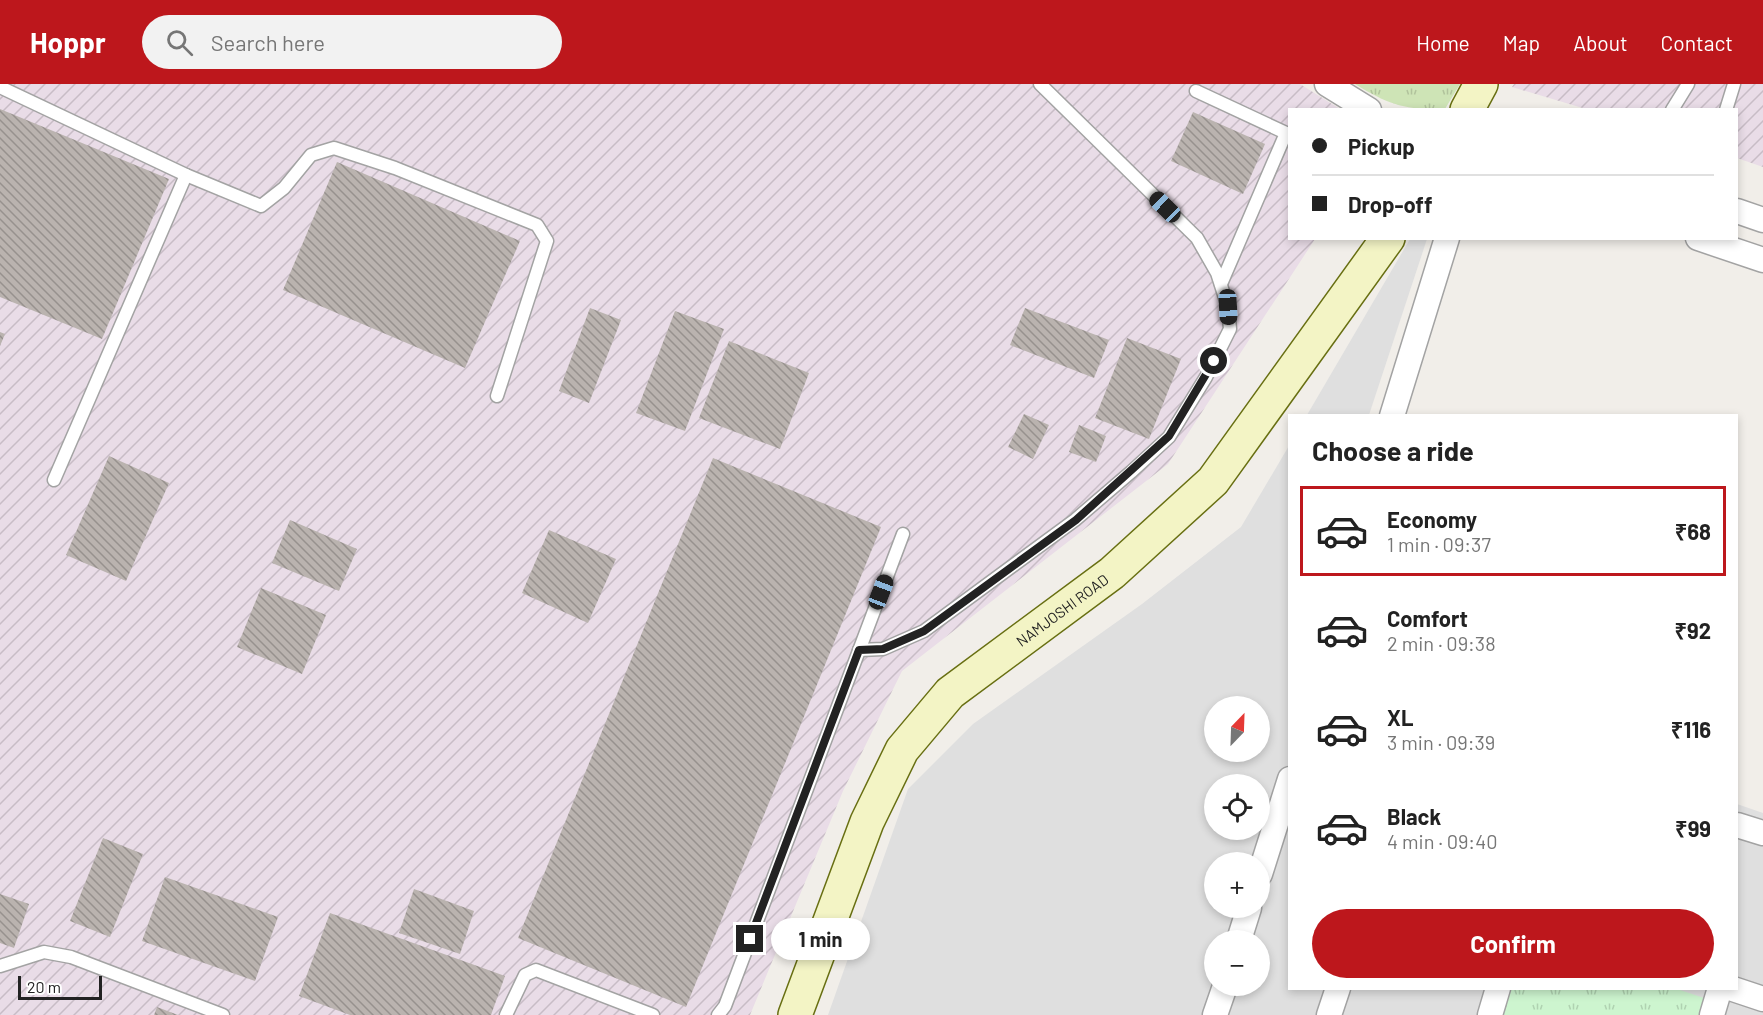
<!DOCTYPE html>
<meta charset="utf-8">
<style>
:root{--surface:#fff;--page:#f2f2f2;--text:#222;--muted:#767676;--line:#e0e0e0;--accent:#bd171c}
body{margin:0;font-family:Barlow,sans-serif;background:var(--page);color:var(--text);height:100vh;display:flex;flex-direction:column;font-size:22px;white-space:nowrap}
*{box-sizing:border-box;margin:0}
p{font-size:20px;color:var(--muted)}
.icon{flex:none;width:33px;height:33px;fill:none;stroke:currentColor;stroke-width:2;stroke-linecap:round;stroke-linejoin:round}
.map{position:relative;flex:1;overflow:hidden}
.side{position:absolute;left:1288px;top:330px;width:450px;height:576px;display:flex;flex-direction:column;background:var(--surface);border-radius:0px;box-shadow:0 3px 9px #0003}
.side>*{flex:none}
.guide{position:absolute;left:1288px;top:24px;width:450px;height:132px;border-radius:0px;box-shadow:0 3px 9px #0003;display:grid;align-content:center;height:132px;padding:0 24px;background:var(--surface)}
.needle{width:39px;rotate:23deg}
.controls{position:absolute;left:1204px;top:612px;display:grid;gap:12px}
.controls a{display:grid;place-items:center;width:66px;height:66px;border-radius:50%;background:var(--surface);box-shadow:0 3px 9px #0003;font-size:30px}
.scale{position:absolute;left:18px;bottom:15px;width:84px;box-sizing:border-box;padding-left:6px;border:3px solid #222;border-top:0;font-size:16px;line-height:21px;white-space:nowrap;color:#222;-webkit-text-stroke:4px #fff;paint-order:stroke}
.end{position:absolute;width:27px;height:27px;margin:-14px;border:8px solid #222;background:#fff;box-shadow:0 0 0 3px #fff}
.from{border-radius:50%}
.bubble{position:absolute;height:42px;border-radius:21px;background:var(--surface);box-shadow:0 3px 9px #0003;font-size:20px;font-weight:700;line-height:42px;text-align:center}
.car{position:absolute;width:18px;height:36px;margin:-18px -9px;border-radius:8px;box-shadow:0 0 4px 2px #0007;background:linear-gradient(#222 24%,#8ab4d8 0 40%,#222 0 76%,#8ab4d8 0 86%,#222 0)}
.guide b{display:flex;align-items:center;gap:21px;height:57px;font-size:22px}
.guide b+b{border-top:2px solid var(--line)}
.guide i{width:15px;height:15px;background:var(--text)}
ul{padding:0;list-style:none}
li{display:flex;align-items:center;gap:18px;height:90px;margin:0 12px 9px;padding:0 12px;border:3px solid transparent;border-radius:0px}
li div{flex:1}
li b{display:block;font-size:22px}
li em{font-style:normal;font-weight:700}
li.current{border-color:var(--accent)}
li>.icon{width:54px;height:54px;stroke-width:1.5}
h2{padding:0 24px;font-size:27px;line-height:72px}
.action{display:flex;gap:12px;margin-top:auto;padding:12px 24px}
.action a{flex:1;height:69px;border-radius:36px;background:var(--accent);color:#fff;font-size:24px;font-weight:700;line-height:69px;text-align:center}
header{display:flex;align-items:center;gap:36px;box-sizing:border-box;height:84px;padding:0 30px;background:var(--accent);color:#fff}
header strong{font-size:28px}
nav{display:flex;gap:33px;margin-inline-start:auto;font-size:21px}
.search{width:420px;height:54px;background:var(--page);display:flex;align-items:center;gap:15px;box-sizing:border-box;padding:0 21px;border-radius:33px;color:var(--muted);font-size:22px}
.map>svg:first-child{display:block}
.residential{fill:#dfdfdf;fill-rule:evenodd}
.industrial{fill:url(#industrial-furrows)}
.grass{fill:url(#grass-tufts)}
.park{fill:url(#park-tufts)}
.building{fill:url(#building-back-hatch)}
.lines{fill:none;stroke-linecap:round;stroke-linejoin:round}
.service-casing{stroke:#a3a3a3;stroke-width:15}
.minor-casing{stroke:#a3a3a3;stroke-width:27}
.secondary-casing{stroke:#686f12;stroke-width:36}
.service{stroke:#fff;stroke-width:12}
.minor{stroke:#fff;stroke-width:24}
.secondary{stroke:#f3f4c5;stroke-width:33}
.route{stroke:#222;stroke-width:8}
.labels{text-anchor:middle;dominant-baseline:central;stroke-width:6;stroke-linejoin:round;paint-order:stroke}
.street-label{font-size:15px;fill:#222;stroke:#fff}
</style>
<header>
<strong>Hoppr</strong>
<div class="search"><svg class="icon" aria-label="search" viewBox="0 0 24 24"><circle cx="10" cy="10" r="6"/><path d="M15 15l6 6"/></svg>Search here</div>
<nav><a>Home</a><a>Map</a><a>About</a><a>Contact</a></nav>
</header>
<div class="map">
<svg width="1763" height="931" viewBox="0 0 1763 931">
<defs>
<pattern id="industrial-furrows" width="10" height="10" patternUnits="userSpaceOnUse" patternTransform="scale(1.5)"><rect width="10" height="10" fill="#e9dce7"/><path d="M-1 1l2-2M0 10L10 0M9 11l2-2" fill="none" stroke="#c8bcc6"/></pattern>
<pattern id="grass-tufts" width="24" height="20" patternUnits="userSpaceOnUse" patternTransform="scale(1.5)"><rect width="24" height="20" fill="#cee4b6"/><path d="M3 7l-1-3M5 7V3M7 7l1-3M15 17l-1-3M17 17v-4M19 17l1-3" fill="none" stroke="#b1c39c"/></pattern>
<pattern id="park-tufts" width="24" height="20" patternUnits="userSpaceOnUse" patternTransform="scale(1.5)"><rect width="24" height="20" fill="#cdf5cf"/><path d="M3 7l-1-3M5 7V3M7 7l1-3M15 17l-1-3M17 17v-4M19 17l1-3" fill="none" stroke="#b0d2b1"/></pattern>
<pattern id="building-back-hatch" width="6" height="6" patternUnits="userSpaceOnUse" patternTransform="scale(1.5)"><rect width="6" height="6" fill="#bab3af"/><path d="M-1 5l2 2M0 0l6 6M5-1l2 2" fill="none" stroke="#97918e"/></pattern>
</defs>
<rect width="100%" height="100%" fill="#f1eee9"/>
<g class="residential">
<polygon points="1410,155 1427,155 1369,331 1307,331"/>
<path d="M1290,360V904H1737V720L1763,729V931H828L908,705L973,640L1142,520L1241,443ZM1215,622H1260V668H1215ZM1215,700H1260V746H1215ZM1215,778H1260V824H1215ZM1215,856H1260V902H1215Z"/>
</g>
<g class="industrial">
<polygon points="0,0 1300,0 1340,25 1290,26 1290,154 1315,155 1168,380 902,587 843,707 750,931 0,931"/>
<polygon points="1514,0 1763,0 1763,83 1737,74 1737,26 1586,25 1512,3"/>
</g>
<path class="grass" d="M1355,0H1460L1445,25C1405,26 1389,21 1355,0Z"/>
<polygon class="park" points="1509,905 1677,905 1710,916 1705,931 1500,931"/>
<g class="building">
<polygon points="0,25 169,95 102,255 0,213"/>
<polygon points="1193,28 1265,60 1243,110 1171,77"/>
<polygon points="337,78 520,157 465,284 283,206"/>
<polygon points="590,224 621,236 589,319 559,307"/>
<polygon points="1025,224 1109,256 1094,294 1010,261"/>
<polygon points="675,227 724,245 685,347 636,329"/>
<polygon points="0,248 5,250 0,262"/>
<polygon points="1127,254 1181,275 1149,355 1095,334"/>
<polygon points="729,257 809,289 780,365 699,334"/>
<polygon points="1024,330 1049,341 1033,375 1008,363"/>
<polygon points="1079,341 1106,352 1096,378 1069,368"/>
<polygon points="109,372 169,399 126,497 66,471"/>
<polygon points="713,374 881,443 686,923 518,854"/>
<polygon points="290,436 357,465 339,507 272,479"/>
<polygon points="549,446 616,475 588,539 522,509"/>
<polygon points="261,504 326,531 302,590 237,563"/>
<polygon points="103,754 143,770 110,853 70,837"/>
<polygon points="165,793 278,833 255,897 142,857"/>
<polygon points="414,805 474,827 460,870 399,849"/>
<polygon points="0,810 29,820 14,864 0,859"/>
<polygon points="330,829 505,892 491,931 350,931 299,912"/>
<polygon points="157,923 178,931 154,931"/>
</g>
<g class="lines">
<g class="service-casing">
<g id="service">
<polyline points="0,3 186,91 261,122 284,104 311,71 334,64 395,84 537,141 547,157 497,312"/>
<polyline points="1196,7 1286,49 1221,200"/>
<polyline points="1672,26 1688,0"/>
<polyline points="1726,26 1734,0"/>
<polyline points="54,396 186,91"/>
<polyline points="859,566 883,565 924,547 1075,436 1131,388 1169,353 1206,293 1230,245 1228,223 1217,189 1197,154 1040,0"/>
<polyline points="0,882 44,868 71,873 223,931"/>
<polyline points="506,931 525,891 536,886 653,931"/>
<polyline points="718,931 725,922 903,450"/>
</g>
</g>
<g class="minor-casing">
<g id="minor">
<polyline points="1327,0 1369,26"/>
<polyline points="1737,127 1763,136"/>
<polyline points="1698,154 1763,176"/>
<polyline points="1392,332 1447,154"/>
<polyline points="1737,741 1763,749"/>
<polyline points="1260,790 1290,695"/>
<polyline points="1239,856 1249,824"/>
<polyline points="1730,904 1763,915"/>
<polyline points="1215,931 1225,902"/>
<polyline points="1329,931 1338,904"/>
<polyline points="1490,931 1498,904"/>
<polyline points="1712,931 1720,904"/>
</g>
</g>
<g class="secondary-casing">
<g id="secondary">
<polyline points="1467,26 1481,0"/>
<path id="s1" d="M795,931L867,738L902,666L950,609L1112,489L1213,397L1388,154"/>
</g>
</g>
<use href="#service" class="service"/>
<use href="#minor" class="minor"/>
<use href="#secondary" class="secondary"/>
</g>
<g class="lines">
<polyline class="route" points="750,855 859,566 883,565 924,547 1076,436 1169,352 1214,277"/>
</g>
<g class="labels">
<g class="street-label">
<text stroke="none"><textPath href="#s1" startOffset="500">NAMJOSHI ROAD</textPath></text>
</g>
</g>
</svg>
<div class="controls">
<a><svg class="needle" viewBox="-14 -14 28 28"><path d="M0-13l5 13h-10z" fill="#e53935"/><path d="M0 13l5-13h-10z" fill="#767676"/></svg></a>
<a><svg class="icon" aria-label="locate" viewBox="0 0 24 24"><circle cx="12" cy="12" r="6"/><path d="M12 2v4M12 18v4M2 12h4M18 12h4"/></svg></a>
<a>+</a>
<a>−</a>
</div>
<div class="scale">20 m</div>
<i class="end from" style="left:1214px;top:277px"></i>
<i class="end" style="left:750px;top:855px"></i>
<div class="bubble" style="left:771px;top:834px;width:99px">1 min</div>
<i class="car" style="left:1165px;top:123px;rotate:314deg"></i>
<i class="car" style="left:1228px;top:223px;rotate:177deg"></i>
<i class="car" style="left:881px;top:508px;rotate:21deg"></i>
<div class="guide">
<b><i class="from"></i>Pickup</b>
<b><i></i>Drop-off</b>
</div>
<section class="side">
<h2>Choose a ride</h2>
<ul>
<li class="current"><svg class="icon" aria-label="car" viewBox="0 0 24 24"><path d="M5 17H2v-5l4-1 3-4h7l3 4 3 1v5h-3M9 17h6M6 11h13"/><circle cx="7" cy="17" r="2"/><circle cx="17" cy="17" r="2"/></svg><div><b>Economy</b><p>1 min · 09:37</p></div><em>₹68</em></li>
<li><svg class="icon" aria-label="car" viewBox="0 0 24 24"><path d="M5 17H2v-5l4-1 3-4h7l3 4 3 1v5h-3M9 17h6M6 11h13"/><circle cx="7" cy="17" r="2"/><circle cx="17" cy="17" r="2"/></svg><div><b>Comfort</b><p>2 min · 09:38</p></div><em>₹92</em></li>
<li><svg class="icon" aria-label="car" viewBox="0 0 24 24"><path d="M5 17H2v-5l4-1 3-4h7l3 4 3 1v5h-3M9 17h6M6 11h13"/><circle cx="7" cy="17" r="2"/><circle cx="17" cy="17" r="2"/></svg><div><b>XL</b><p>3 min · 09:39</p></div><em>₹116</em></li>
<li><svg class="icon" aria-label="car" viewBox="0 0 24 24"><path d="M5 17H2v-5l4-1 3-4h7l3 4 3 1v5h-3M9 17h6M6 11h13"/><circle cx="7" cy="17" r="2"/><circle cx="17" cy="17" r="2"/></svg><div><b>Black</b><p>4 min · 09:40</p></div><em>₹99</em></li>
</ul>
<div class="action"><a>Confirm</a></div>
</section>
</div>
